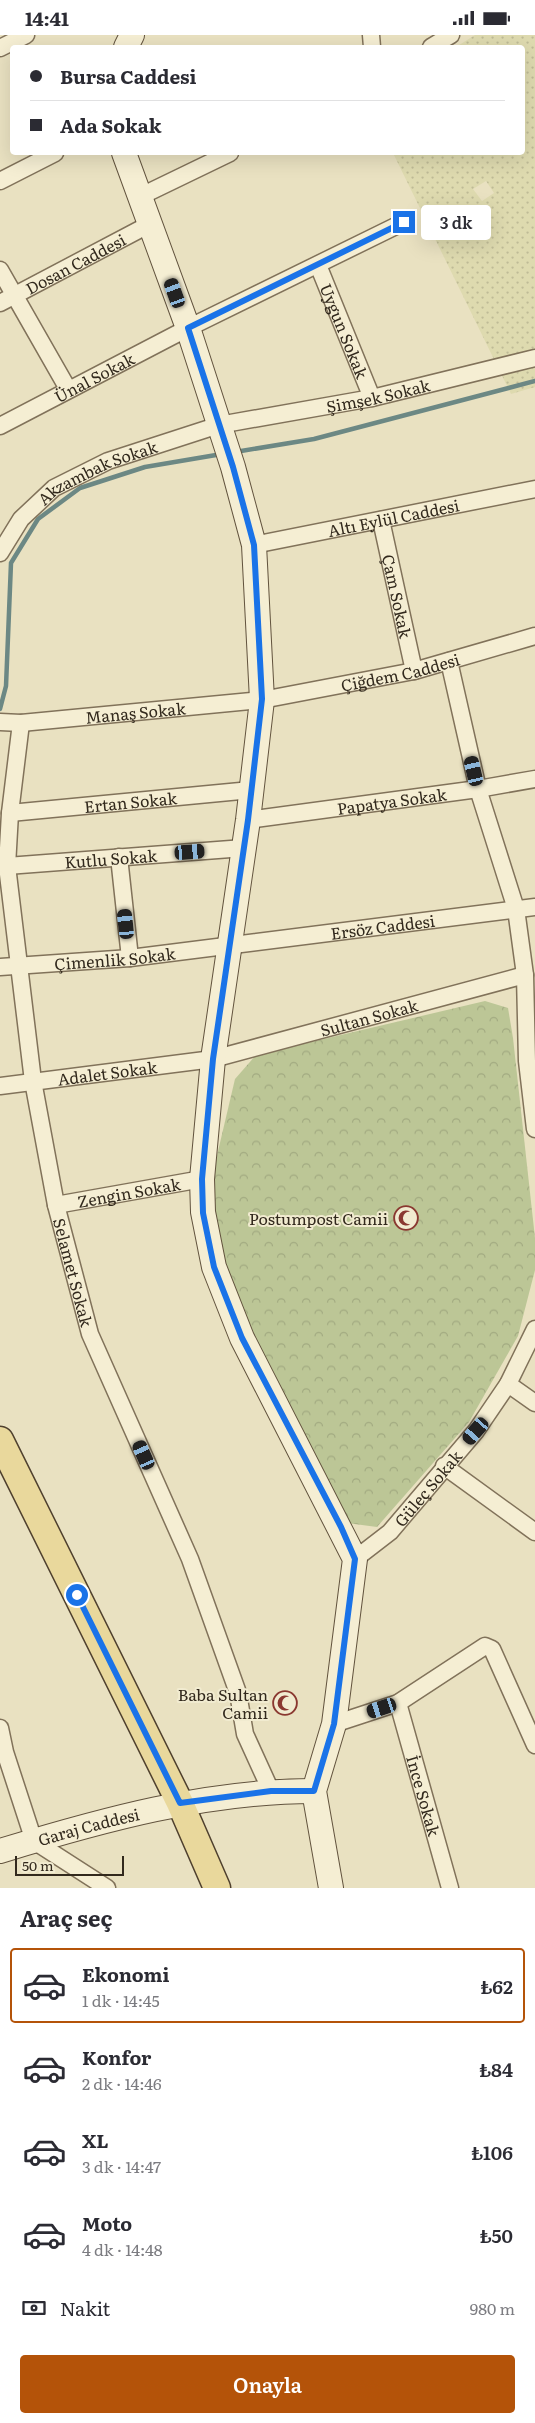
<!DOCTYPE html>
<html lang="tr">
<meta charset="utf-8">
<style>
:root{--surface:#fff;--page:#f2f2f3;--text:#2b2b33;--muted:#7c7c81;--line:#e1e1e2;--accent:#b45309}
body{margin:0;font-family:Literata,serif;background:var(--page);color:var(--text);height:100vh;display:flex;flex-direction:column;font-size:19px;white-space:nowrap}
*{box-sizing:border-box;margin:0}
p{font-size:16px;color:var(--muted)}
.icon{flex:none;width:28px;height:28px;fill:none;stroke:currentColor;stroke-width:2;stroke-linecap:round;stroke-linejoin:round}
.map{position:relative;height:1853px;overflow:hidden}
.sheet{display:flex;flex-direction:column;background:var(--surface);flex:1}
.sheet>*{flex:none}
.hud{position:absolute;left:10px;top:10px;width:515px;height:110px;border-radius:5px;box-shadow:0 5px 20px #0002;display:grid;align-content:center;height:110px;padding:0 20px;background:var(--surface)}
.scale{position:absolute;left:15px;bottom:12px;width:109px;box-sizing:border-box;padding-left:5px;border:2px solid #32291d;border-top:0;font-size:14px;line-height:18px;white-space:nowrap;color:#32291d;-webkit-text-stroke:4px #f1ebd0;paint-order:stroke}
.end{position:absolute;width:22px;height:22px;margin:-11px;border:6px solid #1a73e8;background:#fff;box-shadow:0 0 0 2px #fff}
.from{border-radius:50%}
.bubble{position:absolute;height:35px;border-radius:5px;background:var(--surface);box-shadow:0 5px 20px #0002;font-size:16px;font-weight:600;line-height:35px;text-align:center}
.car{position:absolute;width:15px;height:30px;margin:-15px -8px;border-radius:6px;box-shadow:0 0 4px 1px #0007;background:linear-gradient(#222 24%,#8ab4d8 0 40%,#222 0 76%,#8ab4d8 0 86%,#222 0)}
.hud b{display:flex;align-items:center;gap:18px;height:48px;font-size:19px}
.hud b+b{border-top:1px solid var(--line)}
.hud i{width:12px;height:12px;background:var(--text)}
ul{padding:0;list-style:none}
li{display:flex;align-items:center;gap:15px;height:75px;margin:0 10px 8px;padding:0 10px;border:2px solid transparent;border-radius:5px}
li div{flex:1}
li b{display:block;font-size:19px}
li em{font-style:normal;font-weight:600}
li.selected{border-color:var(--accent)}
li>.icon{width:45px;height:45px;stroke-width:1.5}
h2{padding:0 20px;font-size:22px;line-height:60px}
.pay{display:flex;align-items:center;gap:12px;height:55px;padding:0 20px;font-size:19px}
.pay p{margin-inline-start:auto}
.primary-button{display:flex;gap:10px;margin-top:auto;padding:10px 20px}
.primary-button a{flex:1;height:58px;border-radius:5px;background:var(--accent);color:#fff;font-size:20px;font-weight:600;line-height:58px;text-align:center}
.status{display:flex;justify-content:space-between;align-items:center;height:35px;padding:0 25px;background:var(--surface);direction:ltr}
.status svg{height:14px;fill:currentColor}
.map>svg:first-child{display:block}
.farmland{fill:url(#farmland-dots);fill-rule:evenodd}
.park{fill:url(#park-crowns)}
.lines{fill:none;stroke-linecap:round;stroke-linejoin:round}
.stream{stroke:#6c8884;stroke-width:4.5}
.street-casing{stroke:#81725a;stroke-width:19}
.secondary-casing{stroke:#62533e;stroke-width:26}
.primary-casing{stroke:#4f402e;stroke-width:29}
.street{stroke:#f5eed3;stroke-width:16}
.secondary{stroke:#f5eed3;stroke-width:24}
.primary{stroke:#e9d89c;stroke-width:26}
.route{stroke:#1a73e8;stroke-width:6}
.labels{text-anchor:middle;dominant-baseline:central;stroke-width:4;stroke-linejoin:round;paint-order:stroke}
.street-label{font-size:16px;fill:#32291d;stroke:#f1ebd0}
.poi-label{font-size:16px;fill:#32291d;stroke:#f1ebd0;text-anchor:end}
</style>
<div class="status"><b>14:41</b><svg viewBox="0 0 49 12"><path d="M0 12V9h3v3zM5 12V6h3v6zM10 12V3h3v9zM15 12V0h3v12zM26 1h20v11H26zM47 4h2v5h-2z"/></svg></div>
<div class="map">
<svg width="535" height="1853" viewBox="0 0 535 1853">
<defs>
<pattern id="farmland-dots" width="8" height="8" patternUnits="userSpaceOnUse" patternTransform="scale(1.25)"><rect width="8" height="8" fill="#dedaaf"/><path d="M2 2h.1M6 6h.1" fill="none" stroke="#bfbb96" stroke-width="1.8" stroke-linecap="round"/></pattern>
<pattern id="park-crowns" width="20" height="18" patternUnits="userSpaceOnUse" patternTransform="scale(1.25)"><rect width="20" height="18" fill="#bcc696"/><path d="M2 6a3 3 0 1 1 6 0M12 15a3 3 0 1 1 6 0" fill="none" stroke="#a2aa81"/></pattern>
</defs>
<rect width="100%" height="100%" fill="#e9e1c1"/>
<path class="farmland" d="M475,0H535V352L511,359L393,118H522V12H456ZM486,146L494,158L482,166L473,154Z"/>
<polygon class="park" points="485,966 508,973 513,1003 535,1203 535,1235 518,1301 469,1387 377,1492 347,1488 255,1313 214,1199 211,1146 235,1044 256,1020"/>
<g class="lines">
<g class="stream">
<polyline points="235,417 314,404 535,346"/>
<polyline points="0,674 6,651 11,528 38,484 80,453 145,432 222,419"/>
</g>
<g class="street-casing">
<g id="street">
<polyline points="371,0 372,12"/>
<polyline points="431,12 451,0"/>
<polyline points="0,13 26,0"/>
<polyline points="0,146 55,118"/>
<polyline points="139,162 230,118"/>
<path id="s1" d="M318,230L372,363"/>
<polyline points="0,235 68,354"/>
<path id="s2" d="M0,268L150,189"/>
<path id="s3" d="M0,391L188,293L404,187"/>
<path id="s4" d="M381,485L414,636"/>
<path id="s5" d="M254,510L535,454"/>
<path id="s6" d="M0,518L21,484L54,453L108,426L219,390L372,363L535,323"/>
<polyline points="449,626 478,754 516,874 525,940 527,1026 535,1094"/>
<path id="s7" d="M0,687L21,688L262,665L414,636L535,601"/>
<path id="s8" d="M21,688L10,778L7,831L33,1046L56,1170L90,1299L190,1524L238,1658L245,1699L271,1756"/>
<path id="s9" d="M10,778L251,755"/>
<path id="s10" d="M248,785L478,754L535,744"/>
<polyline points="119,822 130,923"/>
<path id="s11" d="M7,831L244,813"/>
<path id="s12" d="M0,932L130,923L535,872"/>
<path id="s13" d="M0,1051L213,1024L525,940"/>
<path id="s14" d="M56,1170L202,1144"/>
<polyline points="508,1349 535,1368"/>
<polyline points="444,1431 535,1497"/>
<path id="s15" d="M355,1524L390,1497L476,1396L508,1349L535,1294"/>
<path id="s16" d="M398,1668L450,1853"/>
<polyline points="334,1689 398,1668 485,1611 492,1614 535,1710"/>
<polyline points="0,1693 5,1717 34,1806 107,1853"/>
</g>
</g>
<g class="secondary-casing">
<g id="secondary">
<polyline points="126,12 132,0"/>
<polyline points="124,118 188,293 233,432 254,510 262,665 248,785 213,1024 202,1144 203,1177 214,1232 242,1303 355,1524 334,1689 314,1756 331,1853"/>
<path id="s17" d="M0,1816C102,1785 206,1756 314,1756"/>
</g>
</g>
<g class="primary-casing">
<polyline id="primary" points="0,1405 180,1768 217,1853"/>
</g>
<use href="#street" class="street"/>
<use href="#secondary" class="secondary"/>
<use href="#primary" class="primary"/>
</g>
<g class="lines">
<polyline class="route" points="77,1560 180,1768 271,1756 314,1756 334,1689 355,1524 341,1492 242,1303 214,1232 203,1178 202,1144 213,1024 248,785 262,664 254,510 233,432 188,293 404,187"/>
</g>
<defs>
<g id="mosque-ring" transform="scale(1.25)"><circle r="9.5" fill="#f1ebd0" stroke="#8a3830" stroke-width="1.5"/><path d="M3.5-4.9A6 6 0 1 0 3.5 4.9A5 5 0 1 1 3.5-4.9Z" fill="#8a3830"/></g>
</defs>
<g fill-rule="evenodd">
<use href="#mosque-ring" x="406" y="1183"/>
<use href="#mosque-ring" x="285" y="1668"/>
</g>
<g class="labels">
<g class="street-label">
<text stroke="none"><textPath href="#s2" startOffset="85">Dosan Caddesi</textPath></text>
<text stroke="none"><textPath href="#s1" startOffset="71">Uygun Sokak</textPath></text>
<text stroke="none"><textPath href="#s3" startOffset="106">Ünal Sokak</textPath></text>
<text stroke="none"><textPath href="#s6" startOffset="424">Şimşek Sokak</textPath></text>
<text stroke="none"><textPath href="#s6" startOffset="131">Akzambak Sokak</textPath></text>
<text stroke="none"><textPath href="#s5" startOffset="142">Altı Eylül Caddesi</textPath></text>
<text stroke="none"><textPath href="#s4" startOffset="78">Çam Sokak</textPath></text>
<text stroke="none"><textPath href="#s7" startOffset="404">Çiğdem Caddesi</textPath></text>
<text stroke="none"><textPath href="#s7" startOffset="136">Manaş Sokak</textPath></text>
<text stroke="none"><textPath href="#s10" startOffset="145">Papatya Sokak</textPath></text>
<text stroke="none"><textPath href="#s9" startOffset="121">Ertan Sokak</textPath></text>
<text stroke="none"><textPath href="#s11" startOffset="104">Kutlu Sokak</textPath></text>
<text stroke="none"><textPath href="#s12" startOffset="385">Ersöz Caddesi</textPath></text>
<text stroke="none"><textPath href="#s12" startOffset="115">Çimenlik Sokak</textPath></text>
<text stroke="none"><textPath href="#s13" startOffset="376">Sultan Sokak</textPath></text>
<text stroke="none"><textPath href="#s13" startOffset="108">Adalet Sokak</textPath></text>
<text stroke="none"><textPath href="#s14" startOffset="74">Zengin Sokak</textPath></text>
<text stroke="none"><textPath href="#s8" startOffset="556">Selamet Sokak</textPath></text>
<text stroke="none"><textPath href="#s15" startOffset="102">Güleç Sokak</textPath></text>
<text stroke="none"><textPath href="#s16" startOffset="96">İnce Sokak</textPath></text>
<text stroke="none"><textPath href="#s17" startOffset="92">Garaj Caddesi</textPath></text>
</g>
<g class="poi-label">
<text x="388" y="1183">Postumpost Camii</text>
<text x="268" y="1659">Baba Sultan<tspan x="268" dy="18">Camii</tspan></text>
</g>
</g>
</svg>
<div class="scale">50 m</div>
<i class="end from" style="left:77px;top:1560px"></i>
<i class="end" style="left:404px;top:187px"></i>
<div class="bubble" style="left:421px;top:170px;width:70px">3 dk</div>
<i class="car" style="left:175px;top:258px;rotate:340deg"></i>
<i class="car" style="left:474px;top:736px;rotate:347deg"></i>
<i class="car" style="left:190px;top:817px;rotate:86deg"></i>
<i class="car" style="left:126px;top:889px;rotate:354deg"></i>
<i class="car" style="left:476px;top:1396px;rotate:221deg"></i>
<i class="car" style="left:144px;top:1420px;rotate:336deg"></i>
<i class="car" style="left:382px;top:1673px;rotate:252deg"></i>
<div class="hud">
<b><i class="from"></i>Bursa Caddesi</b>
<b><i></i>Ada Sokak</b>
</div>
</div>
<section class="sheet">
<h2>Araç seç</h2>
<ul>
<li class="selected"><svg class="icon" aria-label="car" viewBox="0 0 24 24"><path d="M5 17H2v-5l4-1 3-4h7l3 4 3 1v5h-3M9 17h6M6 11h13"/><circle cx="7" cy="17" r="2"/><circle cx="17" cy="17" r="2"/></svg><div><b>Ekonomi</b><p>1 dk · 14:45</p></div><em>₺62</em></li>
<li><svg class="icon" aria-label="car" viewBox="0 0 24 24"><path d="M5 17H2v-5l4-1 3-4h7l3 4 3 1v5h-3M9 17h6M6 11h13"/><circle cx="7" cy="17" r="2"/><circle cx="17" cy="17" r="2"/></svg><div><b>Konfor</b><p>2 dk · 14:46</p></div><em>₺84</em></li>
<li><svg class="icon" aria-label="car" viewBox="0 0 24 24"><path d="M5 17H2v-5l4-1 3-4h7l3 4 3 1v5h-3M9 17h6M6 11h13"/><circle cx="7" cy="17" r="2"/><circle cx="17" cy="17" r="2"/></svg><div><b>XL</b><p>3 dk · 14:47</p></div><em>₺106</em></li>
<li><svg class="icon" aria-label="car" viewBox="0 0 24 24"><path d="M5 17H2v-5l4-1 3-4h7l3 4 3 1v5h-3M9 17h6M6 11h13"/><circle cx="7" cy="17" r="2"/><circle cx="17" cy="17" r="2"/></svg><div><b>Moto</b><p>4 dk · 14:48</p></div><em>₺50</em></li>
</ul>
<div class="pay"><svg class="icon" aria-label="cash" viewBox="0 0 24 24"><path d="M3 7h18v10H3z"/><circle cx="12" cy="12" r="2"/></svg>Nakit<p>980 m</p></div>
<div class="primary-button"><a>Onayla</a></div>
</section>
